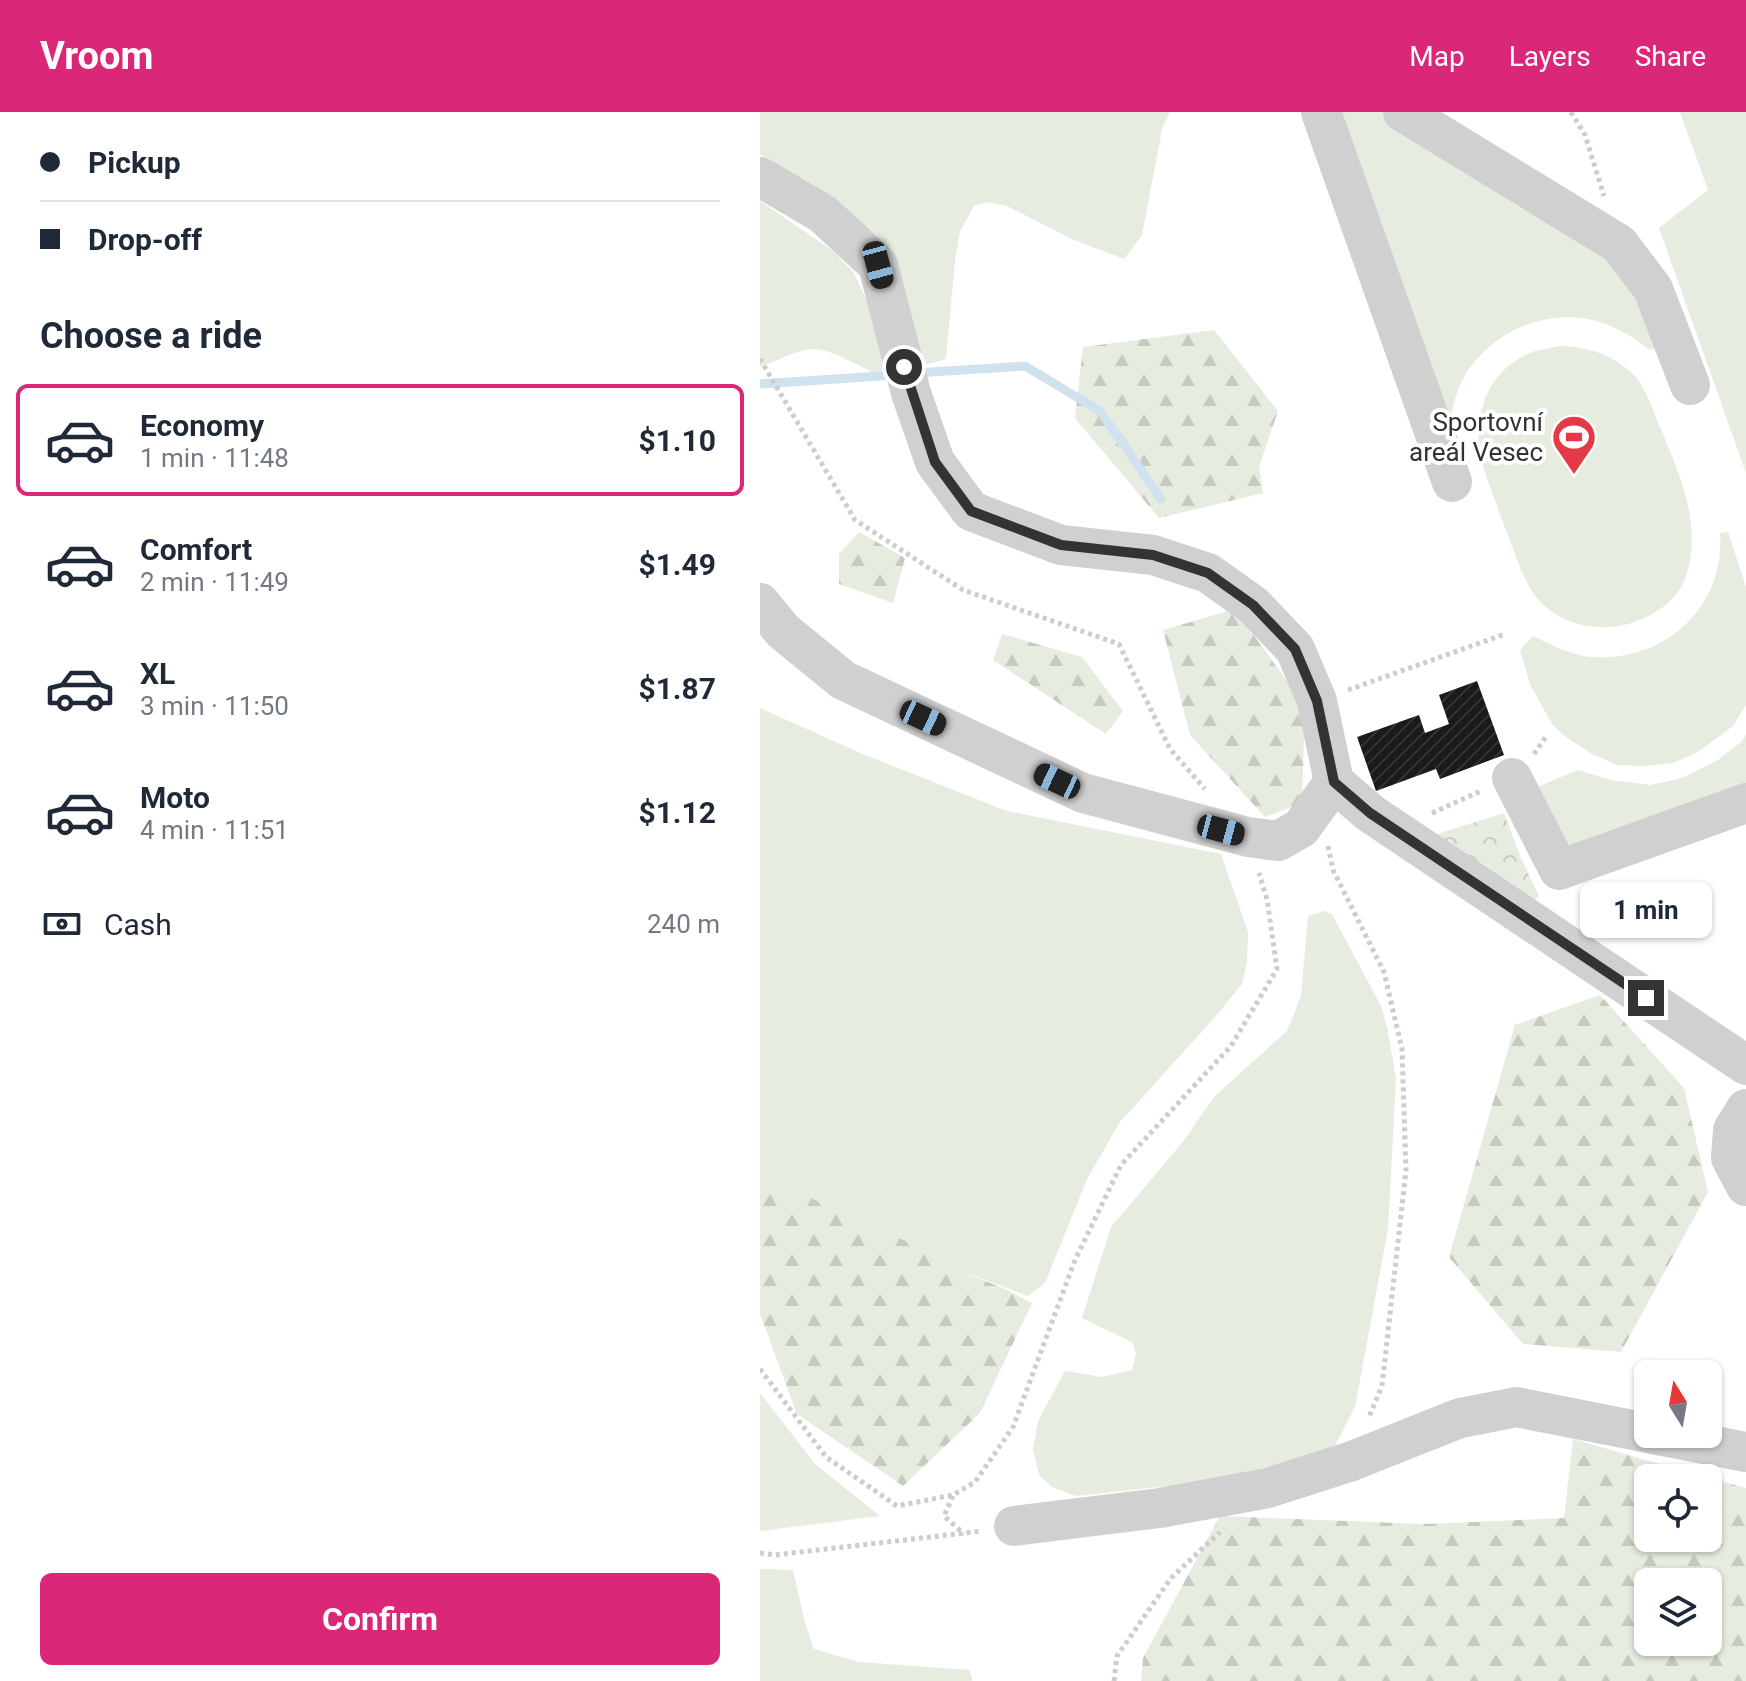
<!DOCTYPE html>
<meta charset="utf-8">
<style>
:root{--surface:#fff;--page:#f2f2f3;--text:#1f2937;--muted:#747a83;--line:#e0e1e3;--accent:#db2777}
body{margin:0;font-family:Roboto,sans-serif;background:var(--page);color:var(--text);height:100vh;display:flex;flex-direction:column;font-size:30px;white-space:nowrap}
*{box-sizing:border-box;margin:0}
p{font-size:26px;color:var(--muted)}
.icon{flex:none;width:44px;height:44px;fill:none;stroke:currentColor;stroke-width:2;stroke-linecap:round;stroke-linejoin:round}
.map{position:relative;flex:1;overflow:hidden}
.side{display:flex;flex-direction:column;background:var(--surface);width:760px}
.side>*{flex:none}
.hud{display:grid;align-content:center;height:176px;padding:0 40px;background:var(--surface)}
.needle{width:52px;rotate:349deg}
.buttons{position:absolute;left:874px;top:1248px;display:grid;gap:16px}
.buttons a{display:grid;place-items:center;width:88px;height:88px;border-radius:12px;background:var(--surface);box-shadow:0 2px 6px #0004;font-size:40px}
.end{position:absolute;width:36px;height:36px;margin:-18px;border:10px solid #333;background:#fff;box-shadow:0 0 0 4px #fff}
.from{border-radius:50%}
.bubble{position:absolute;height:56px;border-radius:12px;background:var(--surface);box-shadow:0 2px 6px #0004;font-size:26px;font-weight:700;line-height:56px;text-align:center}
.car{position:absolute;width:24px;height:48px;margin:-24px -12px;border-radius:10px;box-shadow:0 0 6px 2px #0007;background:linear-gradient(#222 24%,#8ab4d8 0 40%,#222 0 76%,#8ab4d8 0 86%,#222 0)}
.hud b{display:flex;align-items:center;gap:28px;height:76px;font-size:30px}
.hud b+b{border-top:2px solid var(--line)}
.hud i{width:20px;height:20px;background:var(--text)}
ul{padding:0;list-style:none}
li{display:flex;align-items:center;gap:24px;height:112px;margin:0 16px 12px;padding:0 24px;border:4px solid transparent;border-radius:12px}
li div{flex:1}
li b{display:block;font-size:30px}
li em{font-style:normal;font-weight:700}
li.current{border-color:var(--accent)}
li>.icon{width:72px;height:72px;stroke-width:1.5}
h2{padding:0 40px;font-size:36px;line-height:96px}
.pay{display:flex;align-items:center;gap:20px;height:88px;padding:0 40px;font-size:30px}
.pay p{margin-inline-start:auto}
.action{display:flex;gap:16px;margin-top:auto;padding:16px 40px}
.action a{flex:1;height:92px;border-radius:12px;background:var(--accent);color:#fff;font-size:32px;font-weight:700;line-height:92px;text-align:center}
header{display:flex;align-items:center;gap:48px;box-sizing:border-box;height:112px;padding:0 40px;background:var(--accent);color:#fff}
header strong{font-size:38px}
nav{display:flex;gap:44px;margin-inline-start:auto;font-size:28px}
main{display:flex;flex:1;min-height:0}
.map>svg:first-child{display:block}
.grass{fill:#e6ecdf}
.forest{fill:url(#forest-firs);fill-rule:evenodd}
.park{fill:url(#park-crowns)}
.lines{fill:none;stroke-linecap:round;stroke-linejoin:round}
.stream{stroke:#cfe2ee;stroke-width:9}
.building{fill:url(#building-hatch)}
.path{stroke:#cdcdcd;stroke-width:5;stroke-dasharray:4 4;stroke-linecap:butt}
.minor{stroke:#d0d0d0;stroke-width:40}
.route{stroke:#333;stroke-width:10}
.labels{text-anchor:middle;dominant-baseline:central;stroke-width:8;stroke-linejoin:round;paint-order:stroke}
.poi-label{font-size:26px;fill:#333;stroke:#fff;text-anchor:end}
</style>
<header>
<strong>Vroom</strong>
<nav><a>Map</a><a>Layers</a><a>Share</a></nav>
</header>
<main>
<section class="side">
<div class="hud">
<b><i class="from"></i>Pickup</b>
<b><i></i>Drop-off</b>
</div>
<h2>Choose a ride</h2>
<ul>
<li class="current"><svg class="icon" aria-label="car" viewBox="0 0 24 24"><path d="M5 17H2v-5l4-1 3-4h7l3 4 3 1v5h-3M9 17h6M6 11h13"/><circle cx="7" cy="17" r="2"/><circle cx="17" cy="17" r="2"/></svg><div><b>Economy</b><p>1 min · 11:48</p></div><em>$1.10</em></li>
<li><svg class="icon" aria-label="car" viewBox="0 0 24 24"><path d="M5 17H2v-5l4-1 3-4h7l3 4 3 1v5h-3M9 17h6M6 11h13"/><circle cx="7" cy="17" r="2"/><circle cx="17" cy="17" r="2"/></svg><div><b>Comfort</b><p>2 min · 11:49</p></div><em>$1.49</em></li>
<li><svg class="icon" aria-label="car" viewBox="0 0 24 24"><path d="M5 17H2v-5l4-1 3-4h7l3 4 3 1v5h-3M9 17h6M6 11h13"/><circle cx="7" cy="17" r="2"/><circle cx="17" cy="17" r="2"/></svg><div><b>XL</b><p>3 min · 11:50</p></div><em>$1.87</em></li>
<li><svg class="icon" aria-label="car" viewBox="0 0 24 24"><path d="M5 17H2v-5l4-1 3-4h7l3 4 3 1v5h-3M9 17h6M6 11h13"/><circle cx="7" cy="17" r="2"/><circle cx="17" cy="17" r="2"/></svg><div><b>Moto</b><p>4 min · 11:51</p></div><em>$1.12</em></li>
</ul>
<div class="pay"><svg class="icon" aria-label="cash" viewBox="0 0 24 24"><path d="M3 7h18v10H3z"/><circle cx="12" cy="12" r="2"/></svg>Cash<p>240 m</p></div>
<div class="action"><a>Confirm</a></div>
</section>
<div class="map">
<svg width="986" height="1569" viewBox="0 0 986 1569">
<defs>
<pattern id="forest-firs" width="22" height="20" patternUnits="userSpaceOnUse" patternTransform="scale(2)"><rect width="22" height="20" fill="#e6ecdf"/><path d="M5 1l3.5 6h-7zM16 11l3.5 6h-7z" fill="#c6cbc0"/></pattern>
<pattern id="park-crowns" width="20" height="18" patternUnits="userSpaceOnUse" patternTransform="scale(2)"><rect width="20" height="18" fill="#e6ecdf"/><path d="M2 6a3 3 0 1 1 6 0M12 15a3 3 0 1 1 6 0" fill="none" stroke="#c6cbc0"/></pattern>
<pattern id="building-hatch" width="6" height="6" patternUnits="userSpaceOnUse" patternTransform="scale(2)"><rect width="6" height="6" fill="#1a1a1a"/><path d="M-1 1l2-2M0 6l6-6M5 7l2-2" fill="none" stroke="#333"/></pattern>
</defs>
<rect width="100%" height="100%" fill="#fff"/>
<g class="grass">
<polygon points="0,0 410,0 402,17 382,123 364,147 312,127 247,94 226,90 214,94 200,119 195,148 186,247 161,254 108,127 0,42"/>
<path d="M564,0H622L667,25L807,111L870,168L900,233L890,238C877,228 864,219 848,213C795,192 733,216 704,265C695,281 692,300 688,318Z"/>
<polygon points="920,0 986,0 986,361 899,116 948,78"/>
<path d="M0,89L73,139L94,161L111,198L133,271C116,263 70,235 53,237C35,238 17,249 0,255Z"/>
<path d="M800,234C828,235 851,242 872,261C886,275 892,297 900,315C919,361 942,410 927,461C920,486 900,500 877,509C845,522 800,515 777,486C763,469 757,447 749,426C739,400 729,373 720,346C713,301 728,256 775,239C783,237 792,236 800,234Z"/>
<path d="M968,420L986,475V593L973,614L938,640L913,651L885,654L857,653L830,641L806,625L792,612L770,572L760,538L773,524C791,533 811,543 831,545C904,551 966,495 960,421Z"/>
<polygon points="0,596 105,643 247,699 461,742 488,820 487,850 482,872 455,905 360,1010 327,1067 285,1171 268,1184 191,1155 151,1131 77,1099 0,1060"/>
<polygon points="986,623 986,676 801,742 770,678 818,658 851,668 890,673 922,666 958,648 981,630"/>
<polygon points="565,799 572,802 621,894 627,915 636,966 628,1117 595,1295 574,1336 464,1368 316,1384 292,1375 279,1363 273,1338 278,1309 305,1259 342,1265 372,1258 376,1242 372,1230 322,1206 351,1115 422,1031 455,984 527,919 541,884 548,804"/>
<polygon points="0,1281 55,1352 120,1404 0,1419"/>
<polygon points="0,1457 33,1458 45,1511 54,1537 99,1550 210,1558 212,1569 0,1569"/>
</g>
<g class="forest">
<polygon points="454,218 518,299 499,355 503,381 399,406 315,306 323,235"/>
<polygon points="99,420 145,446 133,491 79,472 79,442"/>
<polygon points="475,497 545,594 542,691 505,705 430,623 403,518"/>
<polygon points="242,522 322,545 363,599 346,622 233,548"/>
<polygon points="840,883 924,976 948,1080 861,1240 763,1232 689,1145 755,913"/>
<polygon points="0,1060 77,1099 151,1131 191,1155 243,1176 272,1191 220,1301 143,1374 37,1302 0,1202"/>
<path d="M813,1327L948,1366H888V1426H948V1366L986,1376V1569H381L383,1546L460,1404L665,1412L804,1406ZM888,1470H948V1530H888Z"/>
</g>
<polygon class="park" points="744,701 760,744 779,784 764,800 677,722"/>
<g class="lines">
<g class="stream">
<polyline points="155,261 265,254 340,299 401,387"/>
<polyline points="0,272 136,263"/>
</g>
</g>
<polygon class="building" points="717,569 744,643 680,667 676,657 616,679 597,625 659,603 665,621 689,612 679,583"/>
<g class="lines">
<g class="path">
<polyline points="811,0 825,23 844,84"/>
<polyline points="0,247 95,408 203,478 359,532 410,637 445,677"/>
<polyline points="588,578 745,522"/>
<polyline points="774,642 787,623"/>
<polyline points="672,701 721,679"/>
<polyline points="568,734 573,758 624,860 642,937 646,1058 622,1274 609,1305"/>
<polyline points="0,1257 66,1345 137,1394 193,1383 215,1370 253,1315 315,1148 361,1053 471,934 517,857 507,787 499,761"/>
<polyline points="193,1384 184,1404 204,1422"/>
<polyline points="0,1441 15,1443 222,1419"/>
<polyline points="354,1569 357,1544 411,1466 460,1420"/>
</g>
<g class="minor">
<polyline points="561,0 692,370"/>
<polyline points="643,0 859,132 893,177 930,273"/>
<polyline points="0,65 63,102 118,153 151,281 175,350 211,399 301,433 393,443 448,461 493,493 535,537 557,589 574,670 610,701 986,953"/>
<polyline points="0,491 23,519 83,568 323,681 488,725 518,729 541,716 574,670"/>
<polyline points="752,666 799,758 986,691"/>
<polyline points="986,997 973,1018 971,1046 986,1074"/>
<polyline points="893,1322 986,1340"/>
<polyline points="254,1414 400,1396 508,1376 592,1349 700,1306 756,1295 888,1321"/>
</g>
</g>
<g class="lines">
<polyline class="route" points="144,255 175,350 211,399 301,433 393,443 448,461 493,493 535,537 557,589 574,670 610,701 886,886"/>
</g>
<defs>
<g id="stadium-pin" transform="scale(2.3)"><path d="M0 17L-7.5 6A9.5 9.5 0 1 1 7.5 6Z" fill="#e63946" stroke="#fff"/><path d="M0-5a6.5 5 0 1 0 0 10a6.5 5 0 1 0 0-10ZM-3.5-1.8h7v3.6h-7Z" fill="#fff"/></g>
</defs>
<g fill-rule="evenodd">
<use href="#stadium-pin" x="814" y="325"/>
</g>
<g class="labels">
<g class="poi-label">
<text x="783" y="310">Sportovní<tspan x="783" dy="30">areál Vesec</tspan></text>
</g>
</g>
</svg>
<div class="buttons">
<a><svg class="needle" viewBox="-14 -14 28 28"><path d="M0-13l5 13h-10z" fill="#e53935"/><path d="M0 13l5-13h-10z" fill="#747a83"/></svg></a>
<a><svg class="icon" aria-label="locate" viewBox="0 0 24 24"><circle cx="12" cy="12" r="6"/><path d="M12 2v4M12 18v4M2 12h4M18 12h4"/></svg></a>
<a><svg class="icon" aria-label="layers" viewBox="0 0 24 24"><path d="M12 4l9 5-9 5-9-5zM3 14l9 5 9-5"/></svg></a>
</div>
<i class="end from" style="left:144px;top:255px"></i>
<i class="end" style="left:886px;top:886px"></i>
<div class="bubble" style="left:820px;top:770px;width:132px">1 min</div>
<i class="car" style="left:118px;top:153px;rotate:165deg"></i>
<i class="car" style="left:163px;top:606px;rotate:115deg"></i>
<i class="car" style="left:297px;top:669px;rotate:295deg"></i>
<i class="car" style="left:461px;top:718px;rotate:105deg"></i>
</div>
</main>
